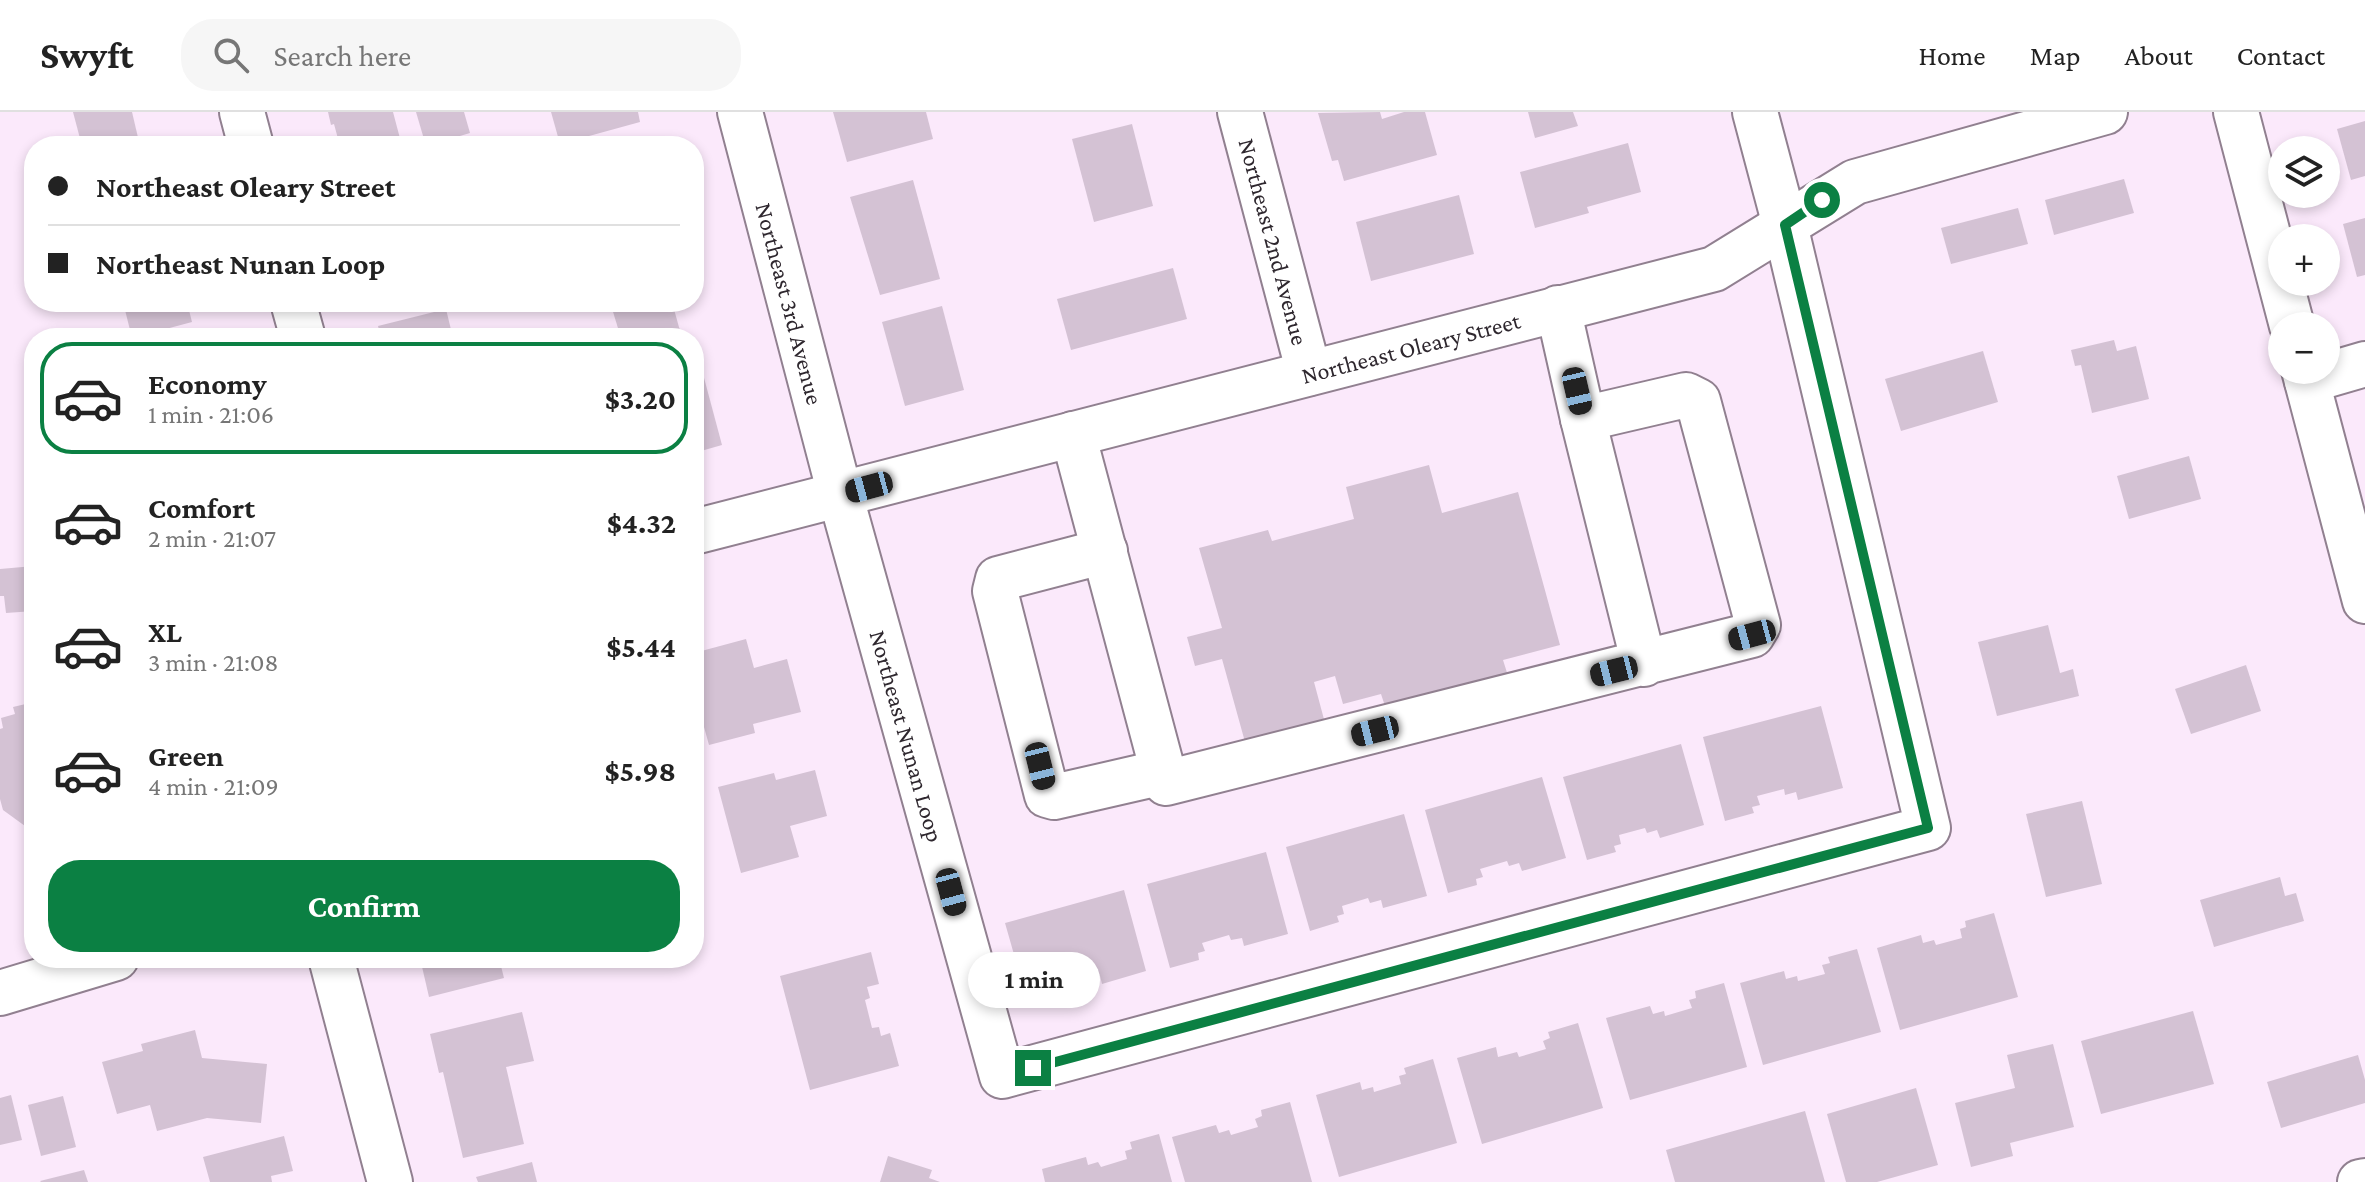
<!DOCTYPE html>
<meta charset="utf-8">
<style>
:root{--surface:#fff;--page:#f6f6f6;--text:#222;--muted:#767676;--line:#e0e0e0;--accent:#0b8043}
body{margin:0;font-family:"Crimson Pro",serif;background:var(--page);color:var(--text);height:100vh;display:flex;flex-direction:column;font-size:30px;white-space:nowrap}
*{box-sizing:border-box;margin:0}
p{font-size:26px;color:var(--muted)}
.icon{flex:none;width:44px;height:44px;fill:none;stroke:currentColor;stroke-width:2;stroke-linecap:round;stroke-linejoin:round}
.map{position:relative;flex:1;overflow:hidden}
.side{position:absolute;left:24px;top:216px;width:680px;height:640px;display:flex;flex-direction:column;background:var(--surface);border-radius:32px;box-shadow:0 4px 12px #0003}
.side>*{flex:none}
.banner{position:absolute;left:24px;top:24px;width:680px;height:176px;border-radius:32px;box-shadow:0 4px 12px #0003;display:grid;align-content:center;height:176px;padding:0 24px;background:var(--surface)}
.fabs{position:absolute;left:2268px;top:24px;display:grid;gap:16px}
.fabs a{display:grid;place-items:center;width:72px;height:72px;border-radius:50%;background:var(--surface);box-shadow:0 4px 12px #0003;font-size:40px}
.end{position:absolute;width:36px;height:36px;margin:-18px;border:10px solid #0b8043;background:#fff;box-shadow:0 0 0 4px #fff}
.from{border-radius:50%}
.bubble{position:absolute;height:56px;border-radius:28px;background:var(--surface);box-shadow:0 4px 12px #0003;font-size:26px;font-weight:700;line-height:56px;text-align:center}
.car{position:absolute;width:24px;height:48px;margin:-24px -12px;border-radius:10px;box-shadow:0 0 6px 2px #0007;background:linear-gradient(#222 24%,#8ab4d8 0 40%,#222 0 76%,#8ab4d8 0 86%,#222 0)}
.banner b{display:flex;align-items:center;gap:28px;height:76px;font-size:30px}
.banner b+b{border-top:2px solid var(--line)}
.banner i{width:20px;height:20px;background:var(--text)}
ul{padding:14px 0 0;list-style:none}
li{display:flex;align-items:center;gap:24px;height:112px;margin:0 16px 12px;padding:0 8px;border:4px solid transparent;border-radius:32px}
li div{flex:1}
li b{display:block;font-size:30px}
li em{font-style:normal;font-weight:700}
li.active{border-color:var(--accent)}
li>.icon{width:72px;height:72px;stroke-width:1.5}
.button{display:flex;gap:16px;margin-top:auto;padding:16px 24px}
.button a{flex:1;height:92px;border-radius:32px;background:var(--accent);color:#fff;font-size:32px;font-weight:700;line-height:92px;text-align:center}
header{display:flex;align-items:center;gap:48px;box-sizing:border-box;height:112px;padding:0 40px;background:var(--surface);border-bottom:2px solid var(--line)}
header strong{font-size:38px}
nav{display:flex;gap:44px;margin-inline-start:auto;font-size:28px}
.search{width:560px;height:72px;background:var(--page);display:flex;align-items:center;gap:20px;box-sizing:border-box;padding:0 28px;border-radius:32px;color:var(--muted);font-size:30px}
.map>svg:first-child{display:block}
.building{fill:#d4c2d4}
.lines{fill:none;stroke-linecap:round;stroke-linejoin:round}
.minor-casing{stroke:#918090;stroke-width:48}
.minor{stroke:#fff;stroke-width:44}
.route{stroke:#0b8043;stroke-width:10}
.labels{text-anchor:middle;dominant-baseline:central;stroke-width:6;stroke-linejoin:round;paint-order:stroke}
.street-label{font-size:24px;fill:#2e272e;stroke:#fbe9fb}
</style>
<header>
<strong>Swyft</strong>
<div class="search"><svg class="icon" aria-label="search" viewBox="0 0 24 24"><circle cx="10" cy="10" r="6"/><path d="M15 15l6 6"/></svg>Search here</div>
<nav><a>Home</a><a>Map</a><a>About</a><a>Contact</a></nav>
</header>
<div class="map">
<svg width="2365" height="1070" viewBox="0 0 2365 1070">
<rect width="100%" height="100%" fill="#fbe9fb"/>
<g class="building">
<polygon points="73,0 132,0 140,34 82,34"/>
<polygon points="328,0 393,0 402,34 340,34 334,12 331,13"/>
<polygon points="416,0 464,0 470,21 426,34"/>
<polygon points="551,0 638,0 640,10 560,32"/>
<polygon points="833,0 926,0 933,27 847,50"/>
<polygon points="1380,0 1382,7 1404,0 1425,0 1437,43 1344,69 1338,48 1332,49 1318,1"/>
<polygon points="1528,0 1573,0 1578,14 1535,26"/>
<polygon points="2365,9 2365,64 2351,68 2337,17"/>
<polygon points="1132,12 1153,94 1094,110 1072,27"/>
<polygon points="1628,31 1641,80 1587,95 1589,101 1535,116 1520,60"/>
<polygon points="2124,67 2134,101 2054,123 2045,88"/>
<polygon points="913,68 940,167 880,183 850,85"/>
<polygon points="1459,83 1474,142 1371,169 1356,110"/>
<polygon points="2018,96 2028,132 1951,152 1941,116"/>
<polygon points="2365,106 2365,163 2357,165 2343,112"/>
<polygon points="1173,156 1187,207 1071,238 1057,187"/>
<polygon points="123,190 187,190 192,210 132,226"/>
<polygon points="610,190 672,190 682,226 621,226"/>
<polygon points="942,194 964,278 905,294 882,210"/>
<polygon points="446,197 453,226 381,226 378,214"/>
<polygon points="2114,228 2117,239 2136,234 2149,287 2092,301 2081,253 2075,254 2071,238"/>
<polygon points="1983,239 1998,290 1901,319 1885,267"/>
<polygon points="703,262 722,333 694,341 694,265"/>
<polygon points="2189,344 2201,387 2129,407 2117,364"/>
<polygon points="1429,353 1442,401 1518,380 1560,533 1503,548 1509,567 1387,600 1381,582 1343,592 1335,564 1314,570 1329,626 1250,648 1222,547 1195,554 1187,525 1222,516 1199,436 1268,418 1272,429 1354,407 1346,375"/>
<polygon points="34,454 34,499 6,501 4,484 0,484 0,457"/>
<polygon points="2048,513 2060,561 2073,557 2079,584 1997,604 1978,530"/>
<polygon points="746,527 754,556 787,547 801,600 753,612 755,621 709,633 694,579 694,541"/>
<polygon points="2246,553 2261,599 2191,622 2175,577"/>
<polygon points="34,590 34,712 25,714 3,698 0,687 0,617 3,616 1,606 15,602 13,595"/>
<polygon points="1821,594 1843,676 1798,688 1796,680 1785,683 1784,677 1757,684 1760,693 1752,695 1754,701 1725,709 1703,625"/>
<polygon points="1681,632 1704,713 1660,726 1657,718 1647,721 1645,716 1619,723 1621,732 1614,734 1616,740 1587,748 1563,665"/>
<polygon points="815,658 827,704 790,714 799,745 741,761 718,675 774,661 776,668"/>
<polygon points="1542,665 1566,746 1522,759 1519,751 1509,754 1507,749 1480,757 1483,765 1476,767 1477,773 1448,781 1425,698"/>
<polygon points="2082,689 2102,772 2046,785 2026,702"/>
<polygon points="1404,702 1427,784 1383,796 1381,788 1370,791 1368,786 1342,794 1344,802 1337,804 1339,810 1310,819 1286,735"/>
<polygon points="1266,740 1288,822 1244,834 1242,826 1231,828 1229,823 1202,831 1205,839 1198,841 1199,848 1170,856 1147,772"/>
<polygon points="2280,765 2285,784 2296,781 2304,809 2214,835 2200,788"/>
<polygon points="1124,778 1146,859 1102,872 1100,864 1089,867 1088,862 1061,869 1064,878 1056,880 1058,886 1029,895 1005,811"/>
<polygon points="1994,801 2018,885 1900,918 1877,836 1921,823 1923,831 1934,828 1936,833 1962,826 1960,817 1966,815 1965,809"/>
<polygon points="1857,837 1881,920 1763,953 1740,871 1784,859 1786,867 1797,864 1798,869 1825,862 1822,853 1830,851 1828,845"/>
<polygon points="871,840 879,872 867,875 870,886 865,888 872,916 879,915 881,924 890,921 899,954 810,978 780,864"/>
<polygon points="420,846 499,846 504,866 429,885"/>
<polygon points="1724,871 1747,955 1630,988 1606,906 1650,894 1653,902 1664,899 1665,904 1692,896 1689,888 1696,886 1695,879"/>
<polygon points="2193,899 2214,972 2101,1002 2081,929"/>
<polygon points="522,900 534,949 506,955 524,1032 463,1046 443,960 439,961 430,922"/>
<polygon points="1578,911 1603,996 1482,1032 1457,946 1496,935 1498,945 1517,940 1519,945 1546,937 1543,929 1550,926 1548,920"/>
<polygon points="195,918 202,946 267,952 261,1011 207,1006 157,1019 150,993 117,1002 102,950 143,939 141,932"/>
<polygon points="2053,932 2074,1015 2010,1031 2013,1044 1971,1055 1955,991 2015,976 2007,943"/>
<polygon points="2358,943 2365,968 2365,991 2281,1016 2267,970"/>
<polygon points="1433,947 1457,1031 1339,1065 1316,983 1360,970 1362,978 1373,975 1374,980 1401,972 1399,964 1406,962 1404,956"/>
<polygon points="1916,976 1938,1053 1877,1070 1846,1070 1827,1002"/>
<polygon points="11,983 22,1028 0,1033 0,986"/>
<polygon points="63,984 76,1035 41,1044 28,993"/>
<polygon points="1290,990 1312,1070 1185,1070 1172,1025 1216,1013 1219,1021 1229,1018 1231,1023 1258,1015 1255,1007 1262,1004 1261,998"/>
<polygon points="1805,999 1825,1070 1675,1070 1666,1038"/>
<polygon points="1159,1022 1172,1070 1045,1070 1042,1057 1086,1045 1088,1053 1098,1050 1101,1055 1127,1047 1125,1039 1132,1037 1130,1030"/>
<polygon points="284,1024 293,1059 271,1064 272,1070 210,1070 203,1045"/>
<polygon points="888,1044 932,1058 929,1066 940,1070 880,1070"/>
<polygon points="532,1050 537,1070 478,1070 476,1065"/>
<polygon points="84,1058 88,1070 41,1070 40,1069"/>
</g>
<g class="lines">
<g class="minor-casing">
<g id="minor">
<polyline points="242,0 251,34"/>
<path id="s1" d="M740,0L840,382L1002,964L1928,716L1785,113L1755,0"/>
<path id="s2" d="M1240,0L1309,261"/>
<polyline points="2236,0 2292,214"/>
<polyline points="293,190 303,226"/>
<polyline points="1558,196 1583,307"/>
<polyline points="2304,258 2365,489"/>
<polyline points="2307,269 2365,252"/>
<polyline points="1073,322 1166,671 1752,523 1758,513 1698,289 1686,283 1583,307 1644,552"/>
<path id="s3" d="M694,420L1714,157L1855,70L2105,0"/>
<polyline points="1105,439 998,467 995,479 1047,683 1054,685 1163,660"/>
<polyline points="331,846 390,1070"/>
<polyline points="0,881 116,846"/>
<polyline points="2360,1070 2365,1069"/>
</g>
</g>
<use href="#minor" class="minor"/>
</g>
<g class="lines">
<polyline class="route" points="1033,956 1928,716 1785,113 1822,88"/>
</g>
<g class="labels">
<g class="street-label">
<text stroke="none"><textPath href="#s2" startOffset="134">Northeast 2nd Avenue</textPath></text>
<text stroke="none"><textPath href="#s1" startOffset="198">Northeast 3rd Avenue</textPath></text>
<text stroke="none"><textPath href="#s3" startOffset="740">Northeast Oleary Street</textPath></text>
<text stroke="none"><textPath href="#s1" startOffset="646">Northeast Nunan Loop</textPath></text>
</g>
</g>
</svg>
<div class="fabs">
<a><svg class="icon" aria-label="layers" viewBox="0 0 24 24"><path d="M12 4l9 5-9 5-9-5zM3 14l9 5 9-5"/></svg></a>
<a>+</a>
<a>−</a>
</div>
<i class="end from" style="left:1822px;top:88px"></i>
<i class="end" style="left:1033px;top:956px"></i>
<div class="bubble" style="left:968px;top:840px;width:132px">1 min</div>
<i class="car" style="left:1577px;top:279px;rotate:167deg"></i>
<i class="car" style="left:869px;top:375px;rotate:255deg"></i>
<i class="car" style="left:1752px;top:523px;rotate:255deg"></i>
<i class="car" style="left:1614px;top:559px;rotate:256deg"></i>
<i class="car" style="left:1375px;top:619px;rotate:256deg"></i>
<i class="car" style="left:1040px;top:654px;rotate:166deg"></i>
<i class="car" style="left:951px;top:780px;rotate:165deg"></i>
<div class="banner">
<b><i class="from"></i>Northeast Oleary Street</b>
<b><i></i>Northeast Nunan Loop</b>
</div>
<section class="side">
<ul>
<li class="active"><svg class="icon" aria-label="car" viewBox="0 0 24 24"><path d="M5 17H2v-5l4-1 3-4h7l3 4 3 1v5h-3M9 17h6M6 11h13"/><circle cx="7" cy="17" r="2"/><circle cx="17" cy="17" r="2"/></svg><div><b>Economy</b><p>1 min · 21:06</p></div><em>$3.20</em></li>
<li><svg class="icon" aria-label="car" viewBox="0 0 24 24"><path d="M5 17H2v-5l4-1 3-4h7l3 4 3 1v5h-3M9 17h6M6 11h13"/><circle cx="7" cy="17" r="2"/><circle cx="17" cy="17" r="2"/></svg><div><b>Comfort</b><p>2 min · 21:07</p></div><em>$4.32</em></li>
<li><svg class="icon" aria-label="car" viewBox="0 0 24 24"><path d="M5 17H2v-5l4-1 3-4h7l3 4 3 1v5h-3M9 17h6M6 11h13"/><circle cx="7" cy="17" r="2"/><circle cx="17" cy="17" r="2"/></svg><div><b>XL</b><p>3 min · 21:08</p></div><em>$5.44</em></li>
<li><svg class="icon" aria-label="car" viewBox="0 0 24 24"><path d="M5 17H2v-5l4-1 3-4h7l3 4 3 1v5h-3M9 17h6M6 11h13"/><circle cx="7" cy="17" r="2"/><circle cx="17" cy="17" r="2"/></svg><div><b>Green</b><p>4 min · 21:09</p></div><em>$5.98</em></li>
</ul>
<div class="button"><a>Confirm</a></div>
</section>
</div>
